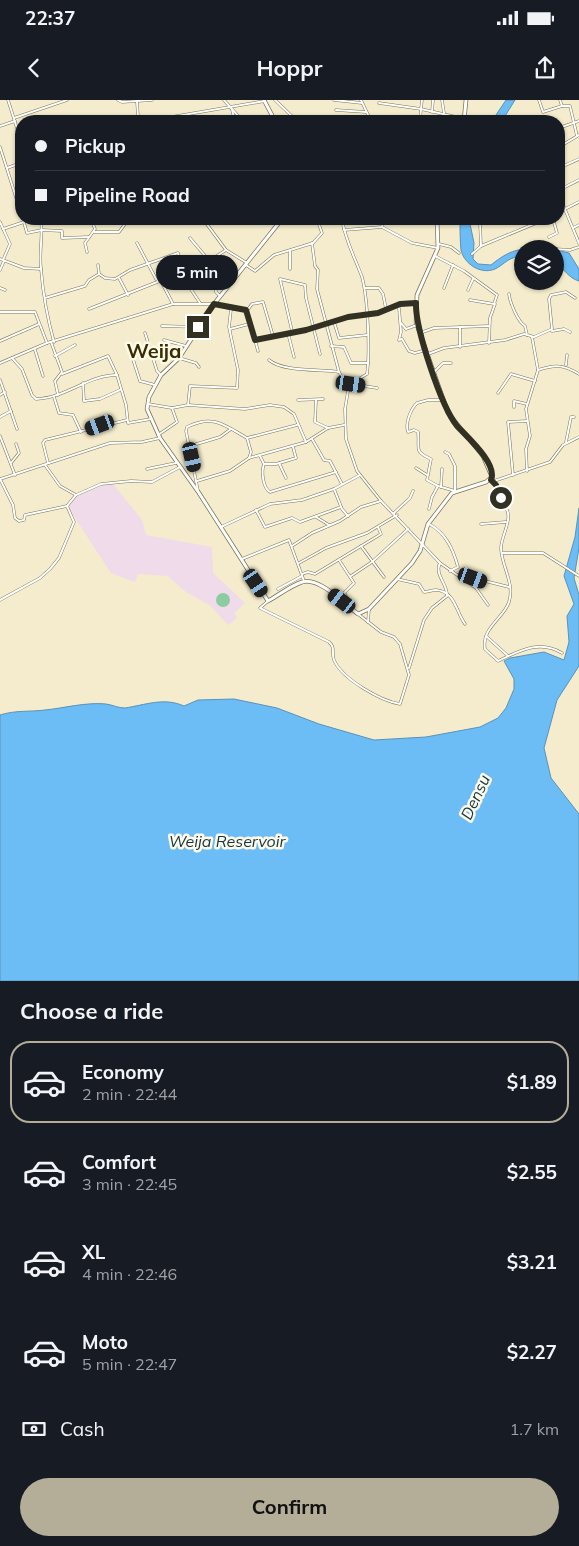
<!DOCTYPE html>
<meta charset="utf-8">
<style>
:root{--surface:#171b24;--page:#20242c;--text:#f1f3f6;--muted:#9ea1a6;--line:#363941;--accent:#b4ad98}
body{margin:0;font-family:Mulish,sans-serif;background:var(--page);color:var(--text);height:100vh;display:flex;flex-direction:column;font-size:19px;white-space:nowrap}
*{box-sizing:border-box;margin:0}
p{font-size:16px;color:var(--muted)}
.icon{flex:none;width:28px;height:28px;fill:none;stroke:currentColor;stroke-width:2;stroke-linecap:round;stroke-linejoin:round}
.map{position:relative;height:881px;overflow:hidden}
.details{display:flex;flex-direction:column;background:var(--surface);flex:1}
.details>*{flex:none}
.banner{position:absolute;left:15px;top:15px;width:550px;height:110px;border-radius:20px;box-shadow:0 1px 4px #0004;display:grid;align-content:center;height:110px;padding:0 20px;background:var(--surface)}
.controls{position:absolute;left:514px;top:140px;display:grid;gap:10px}
.controls a{display:grid;place-items:center;width:50px;height:50px;border-radius:50%;background:var(--surface);box-shadow:0 1px 4px #0004;font-size:25px}
.end{position:absolute;width:22px;height:22px;margin:-11px;border:6px solid #322f23;background:#fff;box-shadow:0 0 0 2px #fff}
.from{border-radius:50%}
.bubble{position:absolute;height:35px;border-radius:18px;background:var(--surface);box-shadow:0 1px 4px #0004;font-size:16px;font-weight:700;line-height:35px;text-align:center}
.car{position:absolute;width:15px;height:30px;margin:-15px -8px;border-radius:6px;box-shadow:0 0 4px 1px #0007;background:linear-gradient(#222 24%,#8ab4d8 0 40%,#222 0 76%,#8ab4d8 0 86%,#222 0)}
.banner b{display:flex;align-items:center;gap:18px;height:48px;font-size:19px}
.banner b+b{border-top:1px solid var(--line)}
.banner i{width:12px;height:12px;background:var(--text)}
ul{padding:0;list-style:none}
li{display:flex;align-items:center;gap:15px;height:82px;margin:0 10px 8px;padding:0 10px;border:2px solid transparent;border-radius:20px}
li div{flex:1}
li b{display:block;font-size:19px}
li em{font-style:normal;font-weight:700}
li.selected{border-color:var(--accent)}
li>.icon{width:45px;height:45px;stroke-width:1.5}
h2{padding:0 20px;font-size:22px;line-height:60px}
.pay{display:flex;align-items:center;gap:12px;height:55px;padding:0 20px;font-size:19px}
.pay p{margin-inline-start:auto}
.button{display:flex;gap:10px;margin-top:auto;padding:10px 20px}
.button a{flex:1;height:58px;border-radius:30px;background:var(--accent);color:#111;font-size:20px;font-weight:700;line-height:58px;text-align:center}
.status{display:flex;justify-content:space-between;align-items:center;height:35px;padding:0 25px;background:var(--surface);direction:ltr}
.status svg{height:14px;fill:currentColor}
header{display:flex;justify-content:space-between;align-items:center;height:65px;padding:0 20px;background:var(--surface);font-size:22px;font-weight:700}
.map>svg:first-child{display:block}
.industrial{fill:#efdbea}
.green{fill:#8dcba1}
.water{fill:#6cbdf5;stroke:#5b92b6}
.lines{fill:none;stroke-linecap:round;stroke-linejoin:round}
.street-casing{stroke:#7b7457;stroke-width:3}
.secondary-casing{stroke:#7b7457;stroke-width:4.5}
.street{stroke:#fff;stroke-width:2}
.secondary{stroke:#fff;stroke-width:3}
.route{stroke:#322f23;stroke-width:6}
.labels{text-anchor:middle;dominant-baseline:central;stroke-width:5;stroke-linejoin:round;paint-order:stroke}
.water-label{font-size:16px;font-style:italic;fill:#12354c;stroke:#fefae6}
.district-label{font-size:20px;font-weight:bold;fill:#3a2c02;stroke:#fefae6}
</style>
<div class="status"><b>22:37</b><svg viewBox="0 0 49 12"><path d="M0 12V9h3v3zM5 12V6h3v6zM10 12V3h3v9zM15 12V0h3v12zM26 1h20v11H26zM47 4h2v5h-2z"/></svg></div>
<header><svg class="icon" aria-label="back" viewBox="0 0 24 24"><path d="M15 5l-7 7 7 7"/></svg>Hoppr<svg class="icon" aria-label="share" viewBox="0 0 24 24"><path d="M12 15V3M7 8l5-5 5 5M5 13v7h14v-7"/></svg></header>
<div class="map">
<svg width="579" height="881" viewBox="0 0 579 881">
<rect width="100%" height="100%" fill="#f4eccc"/>
<polygon class="industrial" points="113,384 142,420 146,435 212,447 213,473 245,503 234,513 237,518 228,525 211,506 186,492 168,476 138,474 135,482 111,473 68,407 77,396 101,386"/>
<circle class="green" cx="223" cy="500" r="7"/>
<g class="water">
<polygon points="506,0 515,0 502,21 492,21"/>
<path d="M460,119H469L474,143L473,159L478,164L491,165C502,156 513,149 527,149H522V158C511,154 504,165 495,169C481,175 464,164 461,150C460,140 460,129 460,119Z"/>
<path d="M561,151L569,153L579,169V181C568,178 564,168 555,163V153Z"/>
<path d="M579,408V448L574,478L579,495V566L557,600L544,648L551,678L579,714V881H0V615C16,610 29,612 45,610C65,608 86,602 106,604C113,605 118,608 125,608C145,605 164,597 184,606L198,600L234,599L277,608L319,624L374,640L426,637L480,627L498,618L506,608L514,589V579L504,561L510,558L544,552L564,560L569,542L567,516L574,504L564,476L575,437Z"/>
</g>
<g class="lines">
<g class="street-casing">
<g id="street">
<polyline points="8,0 21,41"/>
<polyline points="118,0 122,2 152,0"/>
<polyline points="224,0 240,18 235,21"/>
<polyline points="275,0 297,21"/>
<polyline points="334,0 362,3"/>
<polyline points="361,0 371,21"/>
<polyline points="442,0 444,13"/>
<polyline points="539,0 543,12 562,6"/>
<polyline points="560,0 562,6 570,6 577,36"/>
<polyline points="137,2 138,16 148,21 265,1"/>
<polyline points="379,3 421,9 422,0"/>
<polyline points="232,10 235,21"/>
<polyline points="336,10 366,12"/>
<polyline points="432,12 433,0"/>
<polyline points="14,18 67,0"/>
<polyline points="74,21 82,19"/>
<polyline points="267,21 275,21"/>
<polyline points="420,21 421,9 465,19"/>
<polyline points="0,26 15,21"/>
<polyline points="559,28 579,21"/>
<polyline points="0,47 21,113"/>
<polyline points="559,47 579,35"/>
<polyline points="7,68 21,63"/>
<polyline points="559,68 579,59"/>
<polyline points="559,90 579,80"/>
<polyline points="559,95 579,143"/>
<polyline points="559,112 579,102"/>
<polyline points="23,119 27,133 42,130 62,131 62,138 89,137"/>
<path d="M41,119C43,136 39,152 41,169C43,194 47,217 54,242"/>
<polyline points="203,119 226,150 247,163"/>
<path d="M342,119C345,140 355,158 362,177C368,199 370,251 367,274L349,285L345,309L346,339L357,371L381,401L440,463L476,488L488,505"/>
<polyline points="0,122 10,144 3,160"/>
<polyline points="382,127 384,119"/>
<polyline points="573,128 579,125"/>
<polyline points="3,129 24,122"/>
<polyline points="344,130 382,127 412,143 438,148"/>
<polyline points="94,132 119,132 128,120 138,119"/>
<polyline points="549,137 557,133 553,119"/>
<polyline points="190,138 206,157 215,157 226,150"/>
<polyline points="137,143 156,179 162,183 173,204"/>
<polyline points="312,143 315,166 318,170 317,189 339,272"/>
<polyline points="439,144 451,147 459,153"/>
<polyline points="481,146 480,123 494,119"/>
<polyline points="531,146 539,145 547,149"/>
<polyline points="555,149 570,150 579,147"/>
<polyline points="87,152 85,143 95,129 91,119"/>
<polyline points="472,154 481,146 546,119"/>
<polyline points="435,156 464,171 497,195 494,204 470,200"/>
<polyline points="0,159 24,168 41,169"/>
<polyline points="98,165 99,174"/>
<polyline points="246,165 255,171 274,155 313,143 322,133 317,119"/>
<polyline points="290,169 290,151"/>
<polyline points="0,170 4,161"/>
<polyline points="99,174 105,178 115,179 130,170 178,153 188,185 200,203"/>
<polyline points="119,178 128,195"/>
<polyline points="0,188 5,190"/>
<polyline points="365,188 379,188 383,194 386,209"/>
<polyline points="444,188 453,165"/>
<polyline points="468,190 473,179"/>
<path d="M509,194C510,203 518,222 525,226L527,235"/>
<polyline points="45,198 85,186 89,180 99,174"/>
<polyline points="399,208 401,232 399,240 402,239 409,251 415,253 426,250"/>
<polyline points="89,209 195,167 205,178 214,180 216,192 220,196"/>
<polyline points="0,212 35,212 47,243"/>
<polyline points="246,212 252,204 263,202 273,236"/>
<polyline points="334,222 339,238 367,235"/>
<polyline points="401,223 406,229 417,225"/>
<polyline points="162,226 198,227"/>
<polyline points="460,227 460,247"/>
<polyline points="230,229 249,224"/>
<polyline points="292,231 280,179 305,185 306,198 320,254"/>
<polyline points="552,231 564,229 570,232"/>
<polyline points="145,233 157,271 161,275"/>
<polyline points="288,233 294,257"/>
<polyline points="420,233 434,228 489,226"/>
<polyline points="164,240 186,246"/>
<polyline points="255,240 258,251"/>
<polyline points="0,241 39,224"/>
<polyline points="51,242 62,272 55,281 58,295"/>
<polyline points="489,243 490,218 495,204"/>
<polyline points="331,246 344,247 351,263 368,263"/>
<polyline points="35,250 43,276"/>
<polyline points="130,250 140,281 155,285"/>
<polyline points="428,254 444,248 505,240 524,234 534,237 552,229 549,199 551,195 566,192 575,198"/>
<polyline points="55,256 75,245"/>
<path d="M12,258L22,269L32,295L36,299C66,298 88,275 117,275L126,305L128,323L151,319"/>
<polyline points="179,258 196,263 199,267"/>
<path d="M269,260C283,272 320,269 339,272L348,288"/>
<polyline points="0,263 47,243 173,204 214,204 231,209 243,209 246,212 255,240 306,230 348,217 378,213 400,204 416,203"/>
<polyline points="566,265 567,255"/>
<path d="M538,270C556,264 564,265 579,274"/>
<polyline points="433,273 443,263 451,263"/>
<polyline points="62,274 108,256 117,275"/>
<polyline points="0,280 17,329"/>
<polyline points="83,283 84,301 100,299 120,290"/>
<polyline points="351,284 377,288"/>
<polyline points="498,293 511,274 535,281"/>
<polyline points="0,295 5,292"/>
<polyline points="54,297 59,313 73,315 81,332"/>
<polyline points="298,300 323,299"/>
<polyline points="316,300 315,322 328,328"/>
<path d="M442,300H428L417,303C410,310 405,324 408,332L414,330L418,332C420,349 413,351 431,359L427,380L438,386L455,391V366L449,354L445,352"/>
<polyline points="148,304 172,308 188,305 245,309 270,305 284,307 294,314 306,342"/>
<polyline points="188,305 190,286 237,288 238,270 229,227 231,209"/>
<polyline points="514,307 514,301 527,304"/>
<polyline points="0,317 11,311"/>
<polyline points="158,335 177,322 172,308"/>
<polyline points="0,336 15,375"/>
<polyline points="247,338 297,325"/>
<polyline points="312,339 324,360 330,361 342,384"/>
<polyline points="566,342 571,317 574,317"/>
<polyline points="190,346 220,337 231,329"/>
<polyline points="260,356 264,364 276,364 296,358 293,347"/>
<polyline points="11,363 19,353 16,344"/>
<polyline points="48,363 43,343 45,340 127,320"/>
<polyline points="279,363 286,378"/>
<path d="M264,364C261,372 263,388 270,392L336,372"/>
<polyline points="45,365 60,386 76,395"/>
<polyline points="416,368 427,375"/>
<polyline points="147,369 176,363"/>
<polyline points="527,371 526,349 530,336 526,309 538,270 532,237"/>
<polyline points="513,375 508,322 527,321"/>
<polyline points="0,379 110,343 142,342 160,338"/>
<polyline points="0,379 13,405 15,418 19,421 24,420 25,415 67,406"/>
<path d="M491,379C499,385 503,401 507,410C512,420 501,437 501,448C501,465 515,483 509,502C504,518 481,528 485,549L498,561C519,551 540,539 562,553"/>
<polyline points="197,381 230,371 249,358 306,342 328,328 344,325"/>
<polyline points="494,381 550,362 563,345 579,337"/>
<polyline points="441,387 442,369"/>
<polyline points="334,389 342,409 348,416"/>
<path d="M198,391L186,331L187,327C213,314 224,325 247,338L251,352L249,358"/>
<polyline points="429,409 432,397 438,386"/>
<polyline points="256,410 265,427 292,418 300,422 341,407"/>
<polyline points="394,413 410,398 413,391"/>
<polyline points="316,417 329,425"/>
<path d="M429,424C446,433 453,449 458,467L450,471"/>
<polyline points="481,424 506,422"/>
<polyline points="221,427 270,404 302,400 334,389 360,375"/>
<polyline points="292,446 312,433 340,421 361,407 381,401"/>
<polyline points="361,446 384,477"/>
<polyline points="502,453 543,453 579,476"/>
<polyline points="242,459 289,440 304,481"/>
<polyline points="339,460 354,483 344,493 350,502"/>
<polyline points="299,463 326,448 367,433 397,415"/>
<polyline points="302,474 308,472 315,474 381,434 378,427"/>
<polyline points="351,476 372,462 408,429"/>
<path d="M397,479L419,484L424,492C428,492 432,490 436,490C455,491 456,512 465,524"/>
<polyline points="467,481 473,478 509,487"/>
<polyline points="278,489 302,476"/>
<polyline points="0,500 40,478 50,469 59,458 74,422 67,406 76,395 101,384 131,381 152,382 180,367"/>
<path d="M268,501L260,508L329,542C336,548 331,553 334,560C342,579 381,601 400,604L409,575L400,544L394,537L381,532L358,514"/>
<polyline points="368,522 369,509"/>
<polyline points="486,536 507,555"/>
<path d="M409,568L424,520L432,508L447,496C448,484 434,475 440,463"/>
</g>
</g>
<g class="secondary-casing">
<g id="secondary">
<polyline points="264,0 275,21"/>
<polyline points="464,21 466,0"/>
<path d="M282,119L214,204L179,258L161,275L149,297L147,309L160,338L199,393L268,501C279,495 290,486 302,482C318,476 345,504 358,514L369,509L412,463L420,451L428,424L452,393L486,382L492,377L483,356L448,313L416,222L417,195L438,148L437,119"/>
</g>
</g>
<use href="#street" class="street"/>
<use href="#secondary" class="secondary"/>
</g>
<g class="lines">
<path class="route" d="M198,227L214,204L246,210L255,240L306,230L348,217L378,213L400,204L416,203C415,228 441,306 457,326C467,337 498,364 491,380L496,385L501,398"/>
</g>
<g class="labels">
<g class="water-label">
<text transform="translate(475 697) rotate(-65)">Densu</text>
<text x="227" y="741">Weija Reservoir</text>
</g>
<g class="district-label">
<text x="154" y="250">Weija</text>
</g>
</g>
</svg>
<div class="controls">
<a><svg class="icon" aria-label="layers" viewBox="0 0 24 24"><path d="M12 4l9 5-9 5-9-5zM3 14l9 5 9-5"/></svg></a>
</div>
<i class="end from" style="left:501px;top:398px"></i>
<i class="end" style="left:198px;top:227px"></i>
<div class="bubble" style="left:156px;top:155px;width:82px">5 min</div>
<i class="car" style="left:351px;top:284px;rotate:98deg"></i>
<i class="car" style="left:100px;top:325px;rotate:250deg"></i>
<i class="car" style="left:192px;top:357px;rotate:167deg"></i>
<i class="car" style="left:473px;top:478px;rotate:110deg"></i>
<i class="car" style="left:256px;top:483px;rotate:146deg"></i>
<i class="car" style="left:342px;top:501px;rotate:307deg"></i>
<div class="banner">
<b><i class="from"></i>Pickup</b>
<b><i></i>Pipeline Road</b>
</div>
</div>
<section class="details">
<h2>Choose a ride</h2>
<ul>
<li class="selected"><svg class="icon" aria-label="car" viewBox="0 0 24 24"><path d="M5 17H2v-5l4-1 3-4h7l3 4 3 1v5h-3M9 17h6M6 11h13"/><circle cx="7" cy="17" r="2"/><circle cx="17" cy="17" r="2"/></svg><div><b>Economy</b><p>2 min · 22:44</p></div><em>$1.89</em></li>
<li><svg class="icon" aria-label="car" viewBox="0 0 24 24"><path d="M5 17H2v-5l4-1 3-4h7l3 4 3 1v5h-3M9 17h6M6 11h13"/><circle cx="7" cy="17" r="2"/><circle cx="17" cy="17" r="2"/></svg><div><b>Comfort</b><p>3 min · 22:45</p></div><em>$2.55</em></li>
<li><svg class="icon" aria-label="car" viewBox="0 0 24 24"><path d="M5 17H2v-5l4-1 3-4h7l3 4 3 1v5h-3M9 17h6M6 11h13"/><circle cx="7" cy="17" r="2"/><circle cx="17" cy="17" r="2"/></svg><div><b>XL</b><p>4 min · 22:46</p></div><em>$3.21</em></li>
<li><svg class="icon" aria-label="car" viewBox="0 0 24 24"><path d="M5 17H2v-5l4-1 3-4h7l3 4 3 1v5h-3M9 17h6M6 11h13"/><circle cx="7" cy="17" r="2"/><circle cx="17" cy="17" r="2"/></svg><div><b>Moto</b><p>5 min · 22:47</p></div><em>$2.27</em></li>
</ul>
<div class="pay"><svg class="icon" aria-label="cash" viewBox="0 0 24 24"><path d="M3 7h18v10H3z"/><circle cx="12" cy="12" r="2"/></svg>Cash<p>1.7 km</p></div>
<div class="button"><a>Confirm</a></div>
</section>
